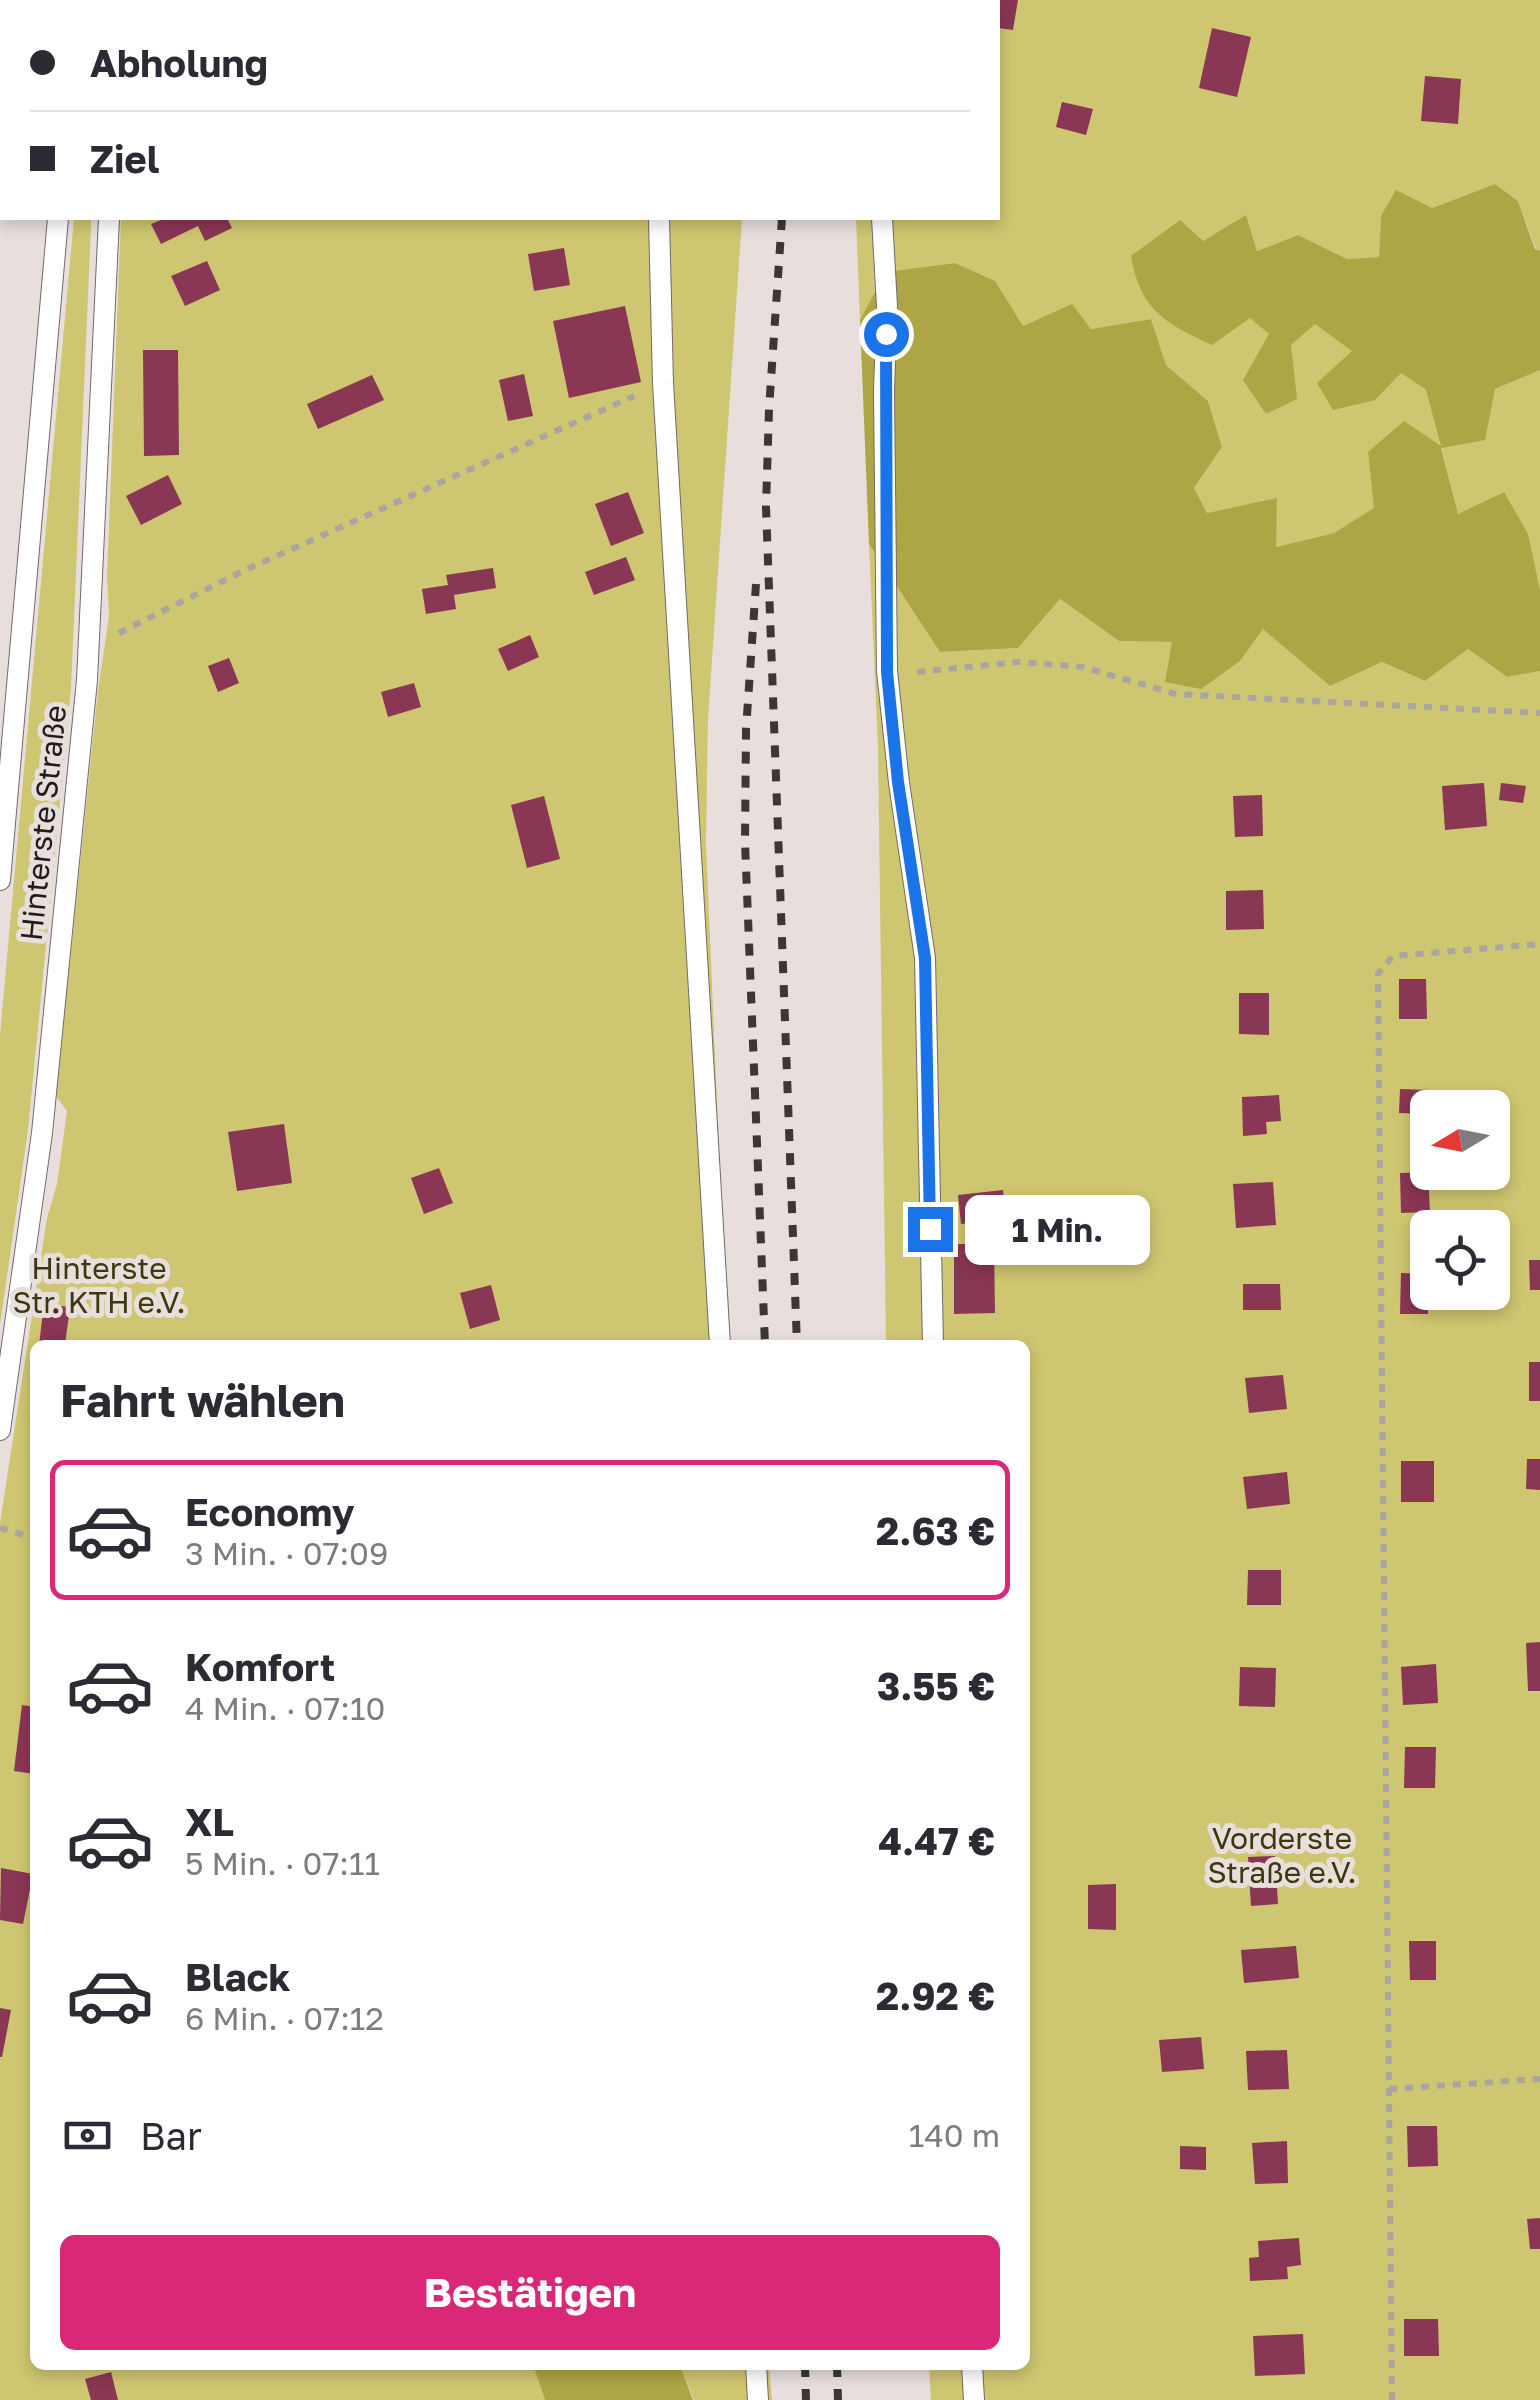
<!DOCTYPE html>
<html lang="de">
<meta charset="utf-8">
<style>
:root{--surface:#fff;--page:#f7f7f7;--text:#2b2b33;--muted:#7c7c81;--line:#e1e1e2;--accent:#db2777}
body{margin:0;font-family:"Golos Text",sans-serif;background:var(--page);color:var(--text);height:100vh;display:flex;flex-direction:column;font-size:38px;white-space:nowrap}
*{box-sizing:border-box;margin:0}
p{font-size:32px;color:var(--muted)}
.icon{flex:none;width:55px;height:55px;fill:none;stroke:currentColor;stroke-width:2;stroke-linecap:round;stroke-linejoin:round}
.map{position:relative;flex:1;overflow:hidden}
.sheet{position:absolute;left:30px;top:1340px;width:1000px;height:1030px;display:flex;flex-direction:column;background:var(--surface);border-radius:15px;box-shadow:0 5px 15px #0003}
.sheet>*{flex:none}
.guide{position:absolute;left:0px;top:0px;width:1000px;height:220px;box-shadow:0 5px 15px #0003;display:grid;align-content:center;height:220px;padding:0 30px;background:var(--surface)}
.needle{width:65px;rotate:260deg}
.buttons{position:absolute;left:1410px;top:1090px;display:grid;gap:20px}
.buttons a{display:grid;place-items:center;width:100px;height:100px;border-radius:15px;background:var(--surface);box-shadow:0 5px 15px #0003;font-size:50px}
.end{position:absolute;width:45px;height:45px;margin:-22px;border:12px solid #1a73e8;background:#fff;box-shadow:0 0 0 5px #fff}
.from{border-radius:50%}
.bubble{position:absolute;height:70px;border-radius:15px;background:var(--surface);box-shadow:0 5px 15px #0003;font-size:32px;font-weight:700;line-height:70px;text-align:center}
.guide b{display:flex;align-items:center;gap:35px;height:95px;font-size:38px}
.guide b+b{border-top:2px solid var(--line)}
.guide i{width:25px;height:25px;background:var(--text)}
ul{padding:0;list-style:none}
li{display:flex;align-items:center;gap:30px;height:140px;margin:0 20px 15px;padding:0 10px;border:5px solid transparent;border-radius:15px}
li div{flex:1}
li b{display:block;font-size:38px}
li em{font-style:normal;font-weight:700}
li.on{border-color:var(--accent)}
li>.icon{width:90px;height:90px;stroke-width:1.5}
h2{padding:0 30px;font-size:45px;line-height:120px}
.pay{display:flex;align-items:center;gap:25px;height:110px;padding:0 30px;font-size:38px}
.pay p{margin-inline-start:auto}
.primary-button{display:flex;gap:20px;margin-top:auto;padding:20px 30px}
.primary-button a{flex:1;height:115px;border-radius:15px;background:var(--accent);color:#fff;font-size:40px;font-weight:700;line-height:115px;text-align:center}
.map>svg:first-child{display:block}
.green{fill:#cec670;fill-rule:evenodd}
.forest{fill:#aea544}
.building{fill:#8a3655}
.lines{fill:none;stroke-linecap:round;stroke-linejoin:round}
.lane-casing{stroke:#726a68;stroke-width:22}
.street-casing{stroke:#726a68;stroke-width:42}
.path{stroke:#aba4a2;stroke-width:6;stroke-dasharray:8 8;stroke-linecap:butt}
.lane{stroke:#fff;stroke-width:20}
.street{stroke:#fff;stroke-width:40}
.rail{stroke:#3b3736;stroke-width:8;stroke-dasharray:12 12;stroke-linecap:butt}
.route{stroke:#1a73e8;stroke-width:12}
.labels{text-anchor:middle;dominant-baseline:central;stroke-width:10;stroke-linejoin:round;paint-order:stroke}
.street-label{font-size:30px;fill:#1f1c1b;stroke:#e8dfdc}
.park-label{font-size:30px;fill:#3c380e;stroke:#e8dfdc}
</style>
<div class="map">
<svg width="1540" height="2400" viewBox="0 0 1540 2400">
<rect width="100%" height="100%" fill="#e8dfdc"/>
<g class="green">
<polygon points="56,0 757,0 756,2"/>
<polygon points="872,0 1540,0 1540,251 1536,249 1518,201 1495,184 1432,208 1381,216 1379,257 1347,259 1298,235 1257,251 1246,216 1203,241 1156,240 1131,257 1251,318 1269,334 1291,345 1315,323 1353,351 1375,400 1401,372 1425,390 1495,389 1540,370 1540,591 1504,492 1458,515 1441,447 1368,452 1375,508 1334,533 1275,547 1277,499 1207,513 1194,488 1222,447 1208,401 1166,365 1151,319 1091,329 1072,305 1023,326 994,281 955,263 893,271 891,218 998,218 998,2"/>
<polygon points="74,218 91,218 91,226 71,688 28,1130 0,1325 0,1035"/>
<polygon points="121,218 742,218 708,719 706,842 727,1345 35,1345 35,2365 533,2365 545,2400 0,2400 0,1523 47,1218 57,1184 67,1111 56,1096 98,691 109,616 107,577"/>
<polygon points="856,218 872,218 875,292 860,320"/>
<path d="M869,544L940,652L1018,648L1060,599L1119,641L1173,642L1240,661L1263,628L1330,686L1382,662L1425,681L1468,649L1507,677L1540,671V2400H931L929,2365H1025V1345H886L878,749ZM1428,1108H1492V1172H1428ZM1428,1228H1492V1292H1428Z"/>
<polygon points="680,2365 769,2365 772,2400 694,2400"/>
</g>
<g class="forest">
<path d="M1495,184L1518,201L1535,249L1540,251V370L1495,389L1485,440L1441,448L1458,514L1504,492L1528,534L1540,591V671L1507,677L1468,649L1425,681L1382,662L1330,686L1263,629L1240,661L1201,689L1165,682L1172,642L1119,641L1060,599L1018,648L940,652L869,544L860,320L875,292L893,271L955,263L995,281L1023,326L1072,304L1091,329L1151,319L1166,365L1208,401L1222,447L1194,488L1207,513L1277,498L1276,547L1334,533L1374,508L1368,452L1404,421L1441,446L1426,390L1401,373L1375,400L1333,410L1317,383L1352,351L1315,324L1291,345L1297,399L1266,414L1243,380L1269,334L1250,318L1212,345C1165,323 1140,310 1131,256L1180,220L1203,241L1246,215L1257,251L1298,235L1347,259L1379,257L1381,216L1396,190L1432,208Z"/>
<polygon points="533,2365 680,2365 693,2400 545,2400"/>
</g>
<g class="building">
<polygon points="998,0 1018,0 1013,30 998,28"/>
<polygon points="1212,28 1251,37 1237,97 1199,88"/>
<polygon points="1425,76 1461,79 1458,124 1421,121"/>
<polygon points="1062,102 1093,109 1086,135 1056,127"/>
<polygon points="166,218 227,218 232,228 205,241 198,226 161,244 151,224"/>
<polygon points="564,248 570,285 534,291 528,254"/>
<polygon points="207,261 220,290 185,306 171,276"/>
<polygon points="625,306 641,382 569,398 553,321"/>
<polygon points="143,350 178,350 179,455 144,456"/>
<polygon points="524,374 533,416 508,421 499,380"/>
<polygon points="372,375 384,400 318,429 307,404"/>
<polygon points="168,475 182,504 141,525 126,496"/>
<polygon points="628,492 644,533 611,546 595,504"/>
<polygon points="626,557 635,580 594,595 585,572"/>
<polygon points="493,568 496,588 454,595 456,609 426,614 422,589 448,585 446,575"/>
<polygon points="530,635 539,657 508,671 498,649"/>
<polygon points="229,658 239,683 218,692 208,666"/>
<polygon points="414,683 421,707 388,717 381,692"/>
<polygon points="1484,783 1487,826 1445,830 1442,786"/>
<polygon points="1501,783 1526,786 1523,803 1499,800"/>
<polygon points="1262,795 1263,836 1235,837 1233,796"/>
<polygon points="544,796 560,859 527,868 511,805"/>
<polygon points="1263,890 1264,929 1226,930 1226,891"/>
<polygon points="1399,979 1426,979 1427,1019 1399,1019"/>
<polygon points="1239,993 1269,993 1269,1035 1239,1034"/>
<polygon points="1400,1089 1430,1090 1428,1114 1399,1113"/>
<polygon points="1279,1095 1281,1121 1266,1122 1267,1134 1243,1136 1242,1097"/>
<polygon points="284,1124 292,1183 237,1191 228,1132"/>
<polygon points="439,1168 453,1203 424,1214 411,1178"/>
<polygon points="1428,1172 1430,1212 1401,1213 1400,1173"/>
<polygon points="1273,1182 1276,1225 1236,1228 1233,1184"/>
<polygon points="1003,1190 1006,1220 961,1224 958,1195"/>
<polygon points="954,1244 994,1244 995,1313 954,1314"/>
<polygon points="1529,1260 1540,1260 1540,1290 1530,1290"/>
<polygon points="1401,1273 1428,1274 1428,1314 1400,1314"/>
<polygon points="1243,1284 1280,1284 1281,1310 1243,1310"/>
<polygon points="491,1285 500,1320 470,1329 460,1293"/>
<polygon points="44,1304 70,1307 65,1345 39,1345"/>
<rect x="1529" y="1362" width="11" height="39"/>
<polygon points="1283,1375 1287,1409 1249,1413 1245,1378"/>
<polygon points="1527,1459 1540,1459 1540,1490 1526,1489"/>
<rect x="1401" y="1461" width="33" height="41"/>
<polygon points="1287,1472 1290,1504 1247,1509 1243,1477"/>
<polygon points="1248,1570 1281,1570 1281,1605 1247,1605"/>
<polygon points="1540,1642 1540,1691 1528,1691 1526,1643"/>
<polygon points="1436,1664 1438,1703 1403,1705 1401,1667"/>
<polygon points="1240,1667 1276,1668 1275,1707 1239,1706"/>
<polygon points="22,1705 35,1707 35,1774 14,1771"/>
<polygon points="1405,1747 1436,1747 1435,1788 1404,1788"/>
<polygon points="1275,1856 1278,1904 1251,1906 1248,1857"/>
<polygon points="1,1868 33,1874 23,1924 0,1920"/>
<polygon points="1116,1884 1116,1930 1088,1929 1088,1885"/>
<polygon points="1409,1941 1436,1941 1436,1980 1410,1980"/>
<polygon points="1296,1946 1299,1978 1244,1983 1241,1950"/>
<polygon points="0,2008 11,2010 2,2057 0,2057"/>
<polygon points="1201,2037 1204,2069 1162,2072 1159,2040"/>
<polygon points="1287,2050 1289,2089 1248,2090 1246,2051"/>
<polygon points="1407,2126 1437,2126 1438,2166 1408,2167"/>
<polygon points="1287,2141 1288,2183 1255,2184 1252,2143"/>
<polygon points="1180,2146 1206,2147 1206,2170 1180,2169"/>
<polygon points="1540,2218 1540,2249 1530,2249 1527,2219"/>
<polygon points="1299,2238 1301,2265 1287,2267 1288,2279 1250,2281 1249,2258 1259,2257 1258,2241"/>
<polygon points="1404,2319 1438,2319 1439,2356 1404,2356"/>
<polygon points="1303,2334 1305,2374 1255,2376 1253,2336"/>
<polygon points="111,2372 118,2400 91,2400 85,2379"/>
</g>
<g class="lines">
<g class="lane-casing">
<g id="lane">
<polyline points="44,0 45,2"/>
<polyline points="865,0 866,2"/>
<polyline points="0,120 2,120"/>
<polyline points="659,218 663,383 720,1345"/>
<polyline points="882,218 887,306 884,390 887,671 899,783 925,958 933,1345"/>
<polyline points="0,880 58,218"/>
<polyline points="0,1430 42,1133 87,680 109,218"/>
<polyline points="756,2365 758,2400"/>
<polyline points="972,2365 974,2400"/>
</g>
</g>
<g class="street-casing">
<polyline id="street" points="663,2 663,0"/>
</g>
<g class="path">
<polyline points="119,633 243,571 634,396"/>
<polyline points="917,672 1019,662 1083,667 1176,694 1540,713"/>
<polyline points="0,1528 35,1538"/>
<polyline points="1389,2089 1540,2079"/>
<polyline points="1392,2400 1378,974 1393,956 1540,944"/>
</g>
<use href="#lane" class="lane"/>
<use href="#street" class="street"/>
<g class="rail">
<polyline points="797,2 798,0"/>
<polyline points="782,218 769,409 766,507 797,1345"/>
<polyline points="756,584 746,730 745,842 765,1345"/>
<polyline points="805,2365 806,2400"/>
<polyline points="837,2365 838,2400"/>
</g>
</g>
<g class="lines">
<polyline class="route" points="886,334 887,672 898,782 925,958 930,1229"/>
</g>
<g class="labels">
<g class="street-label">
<text transform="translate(43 823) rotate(-84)">Hinterste Straße</text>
</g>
<g class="park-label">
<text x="99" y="1268">Hinterste<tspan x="99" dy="34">Str. KTH e.V.</tspan></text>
<text x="1282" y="1838">Vorderste<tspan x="1282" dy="34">Straße e.V.</tspan></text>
</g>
</g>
</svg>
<div class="buttons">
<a><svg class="needle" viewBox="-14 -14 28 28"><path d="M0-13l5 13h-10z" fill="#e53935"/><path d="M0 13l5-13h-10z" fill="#7c7c81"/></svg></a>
<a><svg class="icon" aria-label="locate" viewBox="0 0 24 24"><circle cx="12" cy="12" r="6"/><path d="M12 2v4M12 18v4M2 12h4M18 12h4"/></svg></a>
</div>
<i class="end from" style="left:886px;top:334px"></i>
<i class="end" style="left:930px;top:1229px"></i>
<div class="bubble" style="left:965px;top:1195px;width:185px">1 Min.</div>
<div class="guide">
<b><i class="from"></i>Abholung</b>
<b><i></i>Ziel</b>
</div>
<section class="sheet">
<h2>Fahrt wählen</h2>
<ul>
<li class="on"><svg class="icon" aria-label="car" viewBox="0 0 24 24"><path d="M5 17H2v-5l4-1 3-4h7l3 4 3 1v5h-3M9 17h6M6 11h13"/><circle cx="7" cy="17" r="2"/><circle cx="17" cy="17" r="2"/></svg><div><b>Economy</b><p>3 Min. · 07:09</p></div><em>2.63 €</em></li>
<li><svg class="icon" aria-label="car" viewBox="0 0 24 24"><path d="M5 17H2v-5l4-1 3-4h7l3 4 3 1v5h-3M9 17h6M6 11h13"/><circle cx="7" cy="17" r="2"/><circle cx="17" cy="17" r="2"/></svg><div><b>Komfort</b><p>4 Min. · 07:10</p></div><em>3.55 €</em></li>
<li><svg class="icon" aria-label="car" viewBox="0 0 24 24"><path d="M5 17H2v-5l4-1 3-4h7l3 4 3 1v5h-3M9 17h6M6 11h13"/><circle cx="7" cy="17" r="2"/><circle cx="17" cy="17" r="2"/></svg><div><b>XL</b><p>5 Min. · 07:11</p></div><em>4.47 €</em></li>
<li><svg class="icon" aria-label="car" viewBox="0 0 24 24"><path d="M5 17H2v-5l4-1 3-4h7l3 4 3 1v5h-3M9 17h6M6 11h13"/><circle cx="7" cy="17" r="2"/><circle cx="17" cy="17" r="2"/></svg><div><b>Black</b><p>6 Min. · 07:12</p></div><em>2.92 €</em></li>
</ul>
<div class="pay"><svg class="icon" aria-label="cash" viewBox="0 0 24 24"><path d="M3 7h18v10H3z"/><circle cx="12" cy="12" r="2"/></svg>Bar<p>140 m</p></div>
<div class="primary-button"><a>Bestätigen</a></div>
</section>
</div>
